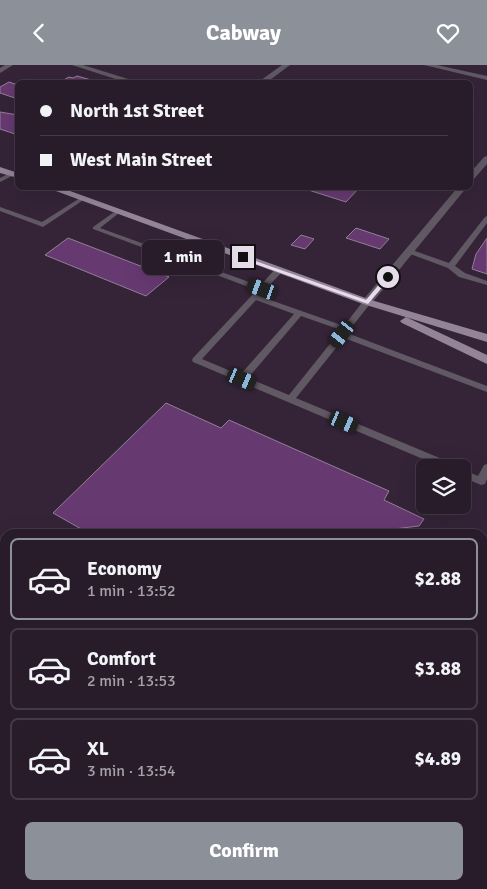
<!DOCTYPE html>
<meta charset="utf-8">
<style>
:root{--surface:#281b2a;--page:#342836;--text:#f1f3f6;--muted:#a5a1a8;--line:#443947;--accent:#8c9099}
body{margin:0;font-family:Signika,sans-serif;background:var(--page);color:var(--text);height:100vh;display:flex;flex-direction:column;font-size:19px;white-space:nowrap}
*{box-sizing:border-box;margin:0}
p{font-size:16px;color:var(--muted)}
.icon{flex:none;width:28px;height:28px;fill:none;stroke:currentColor;stroke-width:2;stroke-linecap:round;stroke-linejoin:round}
.map{position:relative;flex:1;overflow:hidden}
.side{position:absolute;left:0px;top:464px;width:488px;height:361px;display:flex;flex-direction:column;background:var(--surface);border-radius:15px 15px 0 0;box-shadow:0 5px 20px #0002,0 0 0 1px var(--line)}
.side>*{flex:none}
.banner{position:absolute;left:15px;top:15px;width:458px;height:110px;border-radius:8px;box-shadow:0 5px 20px #0002,0 0 0 1px var(--line);display:grid;align-content:center;height:110px;padding:0 25px;background:var(--surface)}
.controls{position:absolute;left:416px;top:394px;display:grid;gap:10px}
.controls a{display:grid;place-items:center;width:55px;height:55px;border-radius:8px;background:var(--surface);box-shadow:0 5px 20px #0002,0 0 0 1px var(--line);font-size:25px}
.end{position:absolute;width:22px;height:22px;margin:-11px;border:6px solid #e7dce9;background:#111;box-shadow:0 0 0 2px #111}
.from{border-radius:50%}
.bubble{position:absolute;height:35px;border-radius:8px;background:var(--surface);box-shadow:0 5px 20px #0002,0 0 0 1px var(--line);font-size:16px;font-weight:800;line-height:35px;text-align:center}
.car{position:absolute;width:15px;height:30px;margin:-15px -8px;border-radius:6px;box-shadow:0 0 4px 1px #0007;background:linear-gradient(#222 24%,#8ab4d8 0 40%,#222 0 76%,#8ab4d8 0 86%,#222 0)}
.banner b{display:flex;align-items:center;gap:18px;height:48px;font-size:19px}
.banner b+b{border-top:1px solid var(--line)}
.banner i{width:12px;height:12px;background:var(--text)}
ul{padding:9px 0 0;list-style:none}
li{display:flex;align-items:center;gap:15px;height:82px;margin:0 10px 8px;padding:0 15px;border:2px solid var(--line);border-radius:8px}
li div{flex:1}
li b{display:block;font-size:19px}
li em{font-style:normal;font-weight:800}
li.selected{border-color:var(--accent)}
li>.icon{width:45px;height:45px;stroke-width:1.5}
.cta{display:flex;gap:10px;margin-top:auto;padding:10px 25px}
.cta a{flex:1;height:58px;border-radius:8px;background:var(--accent);color:#fff;font-size:20px;font-weight:800;line-height:58px;text-align:center}
header{display:flex;justify-content:space-between;align-items:center;height:65px;padding:0 25px;background:var(--accent);color:#fff;font-size:22px;font-weight:800}
.map>svg:first-child{display:block}
.lines{fill:none;stroke-linecap:round;stroke-linejoin:round}
.stream{fill:#0d1501;fill-rule:evenodd}
.building{fill:#673971;stroke:#927f97}
.service{fill:#605862;fill-rule:evenodd}
.minor{fill:#605862;fill-rule:evenodd}
.primary{fill:#948498;fill-rule:evenodd}
.route{fill:#e7dce9}
</style>
<header><svg class="icon" aria-label="back" viewBox="0 0 24 24"><path d="M15 5l-7 7 7 7"/></svg>Cabway<svg class="icon" aria-label="heart" viewBox="0 0 24 24"><path d="M12 20l-8-8c-3-5 5-10 8-4 3-6 11-1 8 4z"/></svg></header>
<div class="map">
<svg width="487" height="824" viewBox="0 0 487 824">
<rect width="100%" height="100%" fill="#352438"/>
<g class="lines">
<g class="stream">
<rect x="482" y="508" width="5" height="6"/>
<polygon points="5,560 5,566 0,567 0,561"/>
</g>
</g>
<g class="building">
<polygon points="77,11 102,18 58,18 69,12 73,13"/>
<polygon points="9,17 18,20 18,34 0,28 0,22"/>
<polygon points="0,47 18,50 18,70 0,64"/>
<polygon points="299,122 360,122 346,137"/>
<polygon points="356,163 389,174 380,184 346,173"/>
<polygon points="301,170 314,174 305,184 291,180"/>
<polygon points="68,173 169,212 146,231 45,190"/>
<polygon points="487,173 487,209 472,204 476,189"/>
<polygon points="166,338 221,363 229,355 389,426 384,435 424,454 419,461 352,469 90,469 53,448"/>
</g>
<g class="lines">
<g class="service">
<polygon points="12,107 14,108 14,110 0,117 0,113"/>
<polygon points="80,133 85,134 43,162 0,146 0,142 42,157"/>
<path d="M117,145L120,147L119,148L100,163L260,221L276,203H282V207L259,231L344,261L364,235H370V239L347,268L487,321V327L344,273L296,333L454,399L456,402H442L193,297L192,295L193,293L257,225L93,164V162ZM256,235L294,249L240,310L202,294ZM301,251L341,265L289,330L248,313Z"/>
<polygon points="487,151 487,158 455,201 465,208 487,216 487,220 459,212 448,203 405,187 412,185 449,198 485,152"/>
<polygon points="487,399 487,414 485,419 481,420 462,412 462,404 478,411 484,400"/>
</g>
<g class="minor">
<polygon points="5,0 13,0 0,8 0,3"/>
<polygon points="72,0 83,0 141,18 128,18"/>
<polygon points="282,0 290,0 266,18 257,18"/>
<polygon points="424,0 437,0 487,11 487,15"/>
<polygon points="487,91 487,99 473,115 470,116 470,108 484,92"/>
<polygon points="458,122 467,122 371,239 363,239 362,237 363,235"/>
</g>
<g class="primary">
<polygon points="0,102 18,108 18,113 0,108"/>
<polygon points="45,122 59,122 371,235 487,269 487,277 363,239"/>
<polygon points="406,252 487,290 487,299 402,258 400,256"/>
</g>
</g>
<polygon class="route" points="241,191 366,235 386,211 391,212 368,239 241,194"/>
</svg>
<div class="controls">
<a><svg class="icon" aria-label="layers" viewBox="0 0 24 24"><path d="M12 4l9 5-9 5-9-5zM3 14l9 5 9-5"/></svg></a>
</div>
<i class="end from" style="left:388px;top:212px"></i>
<i class="end" style="left:243px;top:192px"></i>
<div class="bubble" style="left:142px;top:175px;width:82px">1 min</div>
<i class="car" style="left:262px;top:224px;rotate:290deg"></i>
<i class="car" style="left:342px;top:269px;rotate:218deg"></i>
<i class="car" style="left:242px;top:314px;rotate:113deg"></i>
<i class="car" style="left:344px;top:357px;rotate:113deg"></i>
<div class="banner">
<b><i class="from"></i>North 1st Street</b>
<b><i></i>West Main Street</b>
</div>
<section class="side">
<ul>
<li class="selected"><svg class="icon" aria-label="car" viewBox="0 0 24 24"><path d="M5 17H2v-5l4-1 3-4h7l3 4 3 1v5h-3M9 17h6M6 11h13"/><circle cx="7" cy="17" r="2"/><circle cx="17" cy="17" r="2"/></svg><div><b>Economy</b><p>1 min · 13:52</p></div><em>$2.88</em></li>
<li><svg class="icon" aria-label="car" viewBox="0 0 24 24"><path d="M5 17H2v-5l4-1 3-4h7l3 4 3 1v5h-3M9 17h6M6 11h13"/><circle cx="7" cy="17" r="2"/><circle cx="17" cy="17" r="2"/></svg><div><b>Comfort</b><p>2 min · 13:53</p></div><em>$3.88</em></li>
<li><svg class="icon" aria-label="car" viewBox="0 0 24 24"><path d="M5 17H2v-5l4-1 3-4h7l3 4 3 1v5h-3M9 17h6M6 11h13"/><circle cx="7" cy="17" r="2"/><circle cx="17" cy="17" r="2"/></svg><div><b>XL</b><p>3 min · 13:54</p></div><em>$4.89</em></li>
</ul>
<div class="cta"><a>Confirm</a></div>
</section>
</div>
